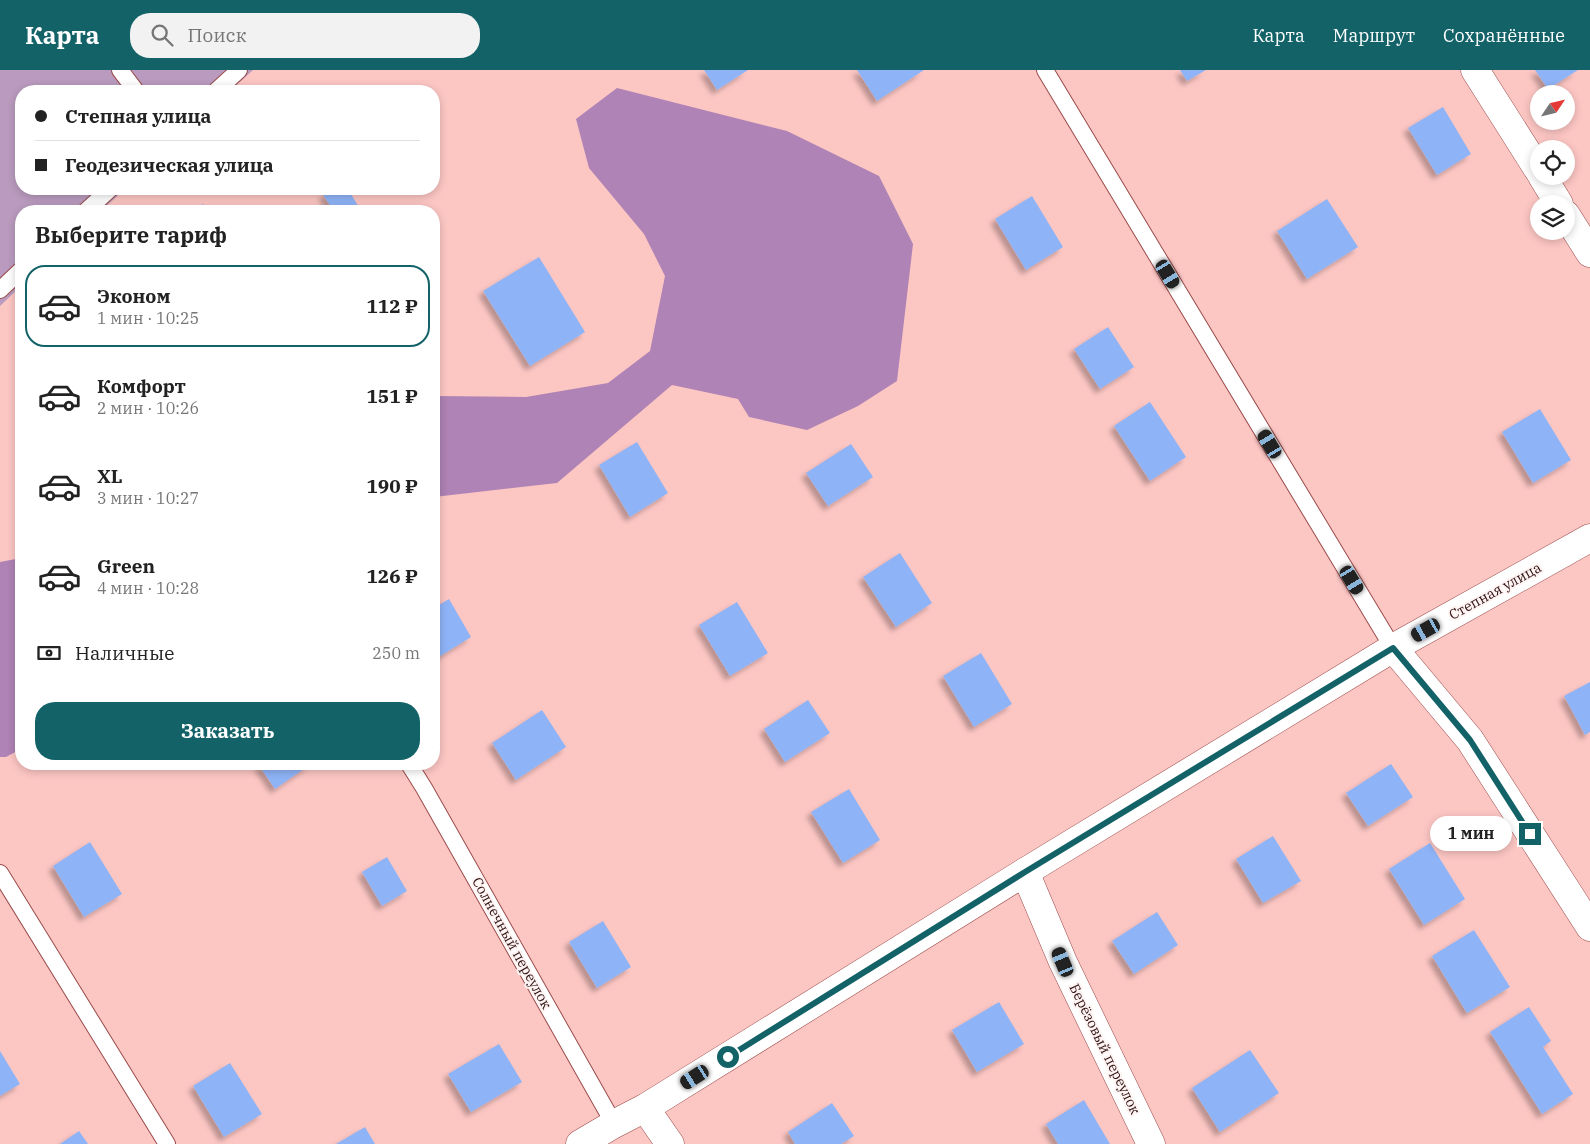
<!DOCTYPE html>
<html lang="ru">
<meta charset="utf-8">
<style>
:root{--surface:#fff;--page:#f2f2f2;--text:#222;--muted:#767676;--line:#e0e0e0;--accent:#126268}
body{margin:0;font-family:"IBM Plex Serif",serif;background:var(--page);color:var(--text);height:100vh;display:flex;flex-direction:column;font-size:19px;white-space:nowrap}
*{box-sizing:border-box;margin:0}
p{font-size:16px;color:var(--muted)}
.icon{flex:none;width:28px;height:28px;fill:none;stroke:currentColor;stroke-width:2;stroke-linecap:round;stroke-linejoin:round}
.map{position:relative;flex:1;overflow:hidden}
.drawer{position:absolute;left:15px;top:135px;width:425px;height:565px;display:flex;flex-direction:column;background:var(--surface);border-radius:20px;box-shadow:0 2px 8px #0003}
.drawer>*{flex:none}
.hud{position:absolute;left:15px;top:15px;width:425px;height:110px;border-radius:20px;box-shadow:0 2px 8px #0003;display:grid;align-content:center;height:110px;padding:0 20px;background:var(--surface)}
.needle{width:32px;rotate:55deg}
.buttons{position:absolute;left:1530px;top:15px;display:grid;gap:10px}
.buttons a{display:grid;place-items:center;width:45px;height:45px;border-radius:50%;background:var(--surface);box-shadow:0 2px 8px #0003;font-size:25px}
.end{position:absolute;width:22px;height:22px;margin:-11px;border:6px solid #126268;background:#fff;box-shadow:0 0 0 2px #fff}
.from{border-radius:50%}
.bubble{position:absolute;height:35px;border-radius:18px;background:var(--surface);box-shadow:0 2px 8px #0003;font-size:16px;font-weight:700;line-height:35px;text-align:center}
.car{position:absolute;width:15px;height:30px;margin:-15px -8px;border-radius:6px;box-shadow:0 0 4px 1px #0007;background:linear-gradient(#222 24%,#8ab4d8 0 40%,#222 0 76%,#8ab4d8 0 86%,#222 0)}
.hud b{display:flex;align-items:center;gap:18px;height:48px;font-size:19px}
.hud b+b{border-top:1px solid var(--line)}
.hud i{width:12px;height:12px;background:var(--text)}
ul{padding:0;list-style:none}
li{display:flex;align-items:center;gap:15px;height:82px;margin:0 10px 8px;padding:0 10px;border:2px solid transparent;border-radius:20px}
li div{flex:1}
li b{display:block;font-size:19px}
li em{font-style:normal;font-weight:700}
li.current{border-color:var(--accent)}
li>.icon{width:45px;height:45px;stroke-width:1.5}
h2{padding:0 20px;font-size:22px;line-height:60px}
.pay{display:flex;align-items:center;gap:12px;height:55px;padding:0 20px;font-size:19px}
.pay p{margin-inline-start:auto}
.button{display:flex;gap:10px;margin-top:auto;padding:10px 20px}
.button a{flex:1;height:58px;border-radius:20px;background:var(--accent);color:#fff;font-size:20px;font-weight:700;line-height:58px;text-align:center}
header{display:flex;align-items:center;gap:30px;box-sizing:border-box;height:70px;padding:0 25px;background:var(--accent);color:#fff}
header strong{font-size:24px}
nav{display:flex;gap:28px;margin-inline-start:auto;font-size:18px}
.search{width:350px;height:45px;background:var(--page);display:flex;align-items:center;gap:12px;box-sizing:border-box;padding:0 18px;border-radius:20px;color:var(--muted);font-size:19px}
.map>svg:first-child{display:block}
.green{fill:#ba9bbf}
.forest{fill:#af83b5}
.building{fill:#8eb3f6;filter:url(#shadow)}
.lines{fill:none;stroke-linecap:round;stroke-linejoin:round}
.lane-casing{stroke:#9a4c4b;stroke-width:18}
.street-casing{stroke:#9a4c4b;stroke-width:29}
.lane{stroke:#fff;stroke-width:16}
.street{stroke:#fff;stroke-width:28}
.route{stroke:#126268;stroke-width:6}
.labels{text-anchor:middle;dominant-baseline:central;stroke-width:4;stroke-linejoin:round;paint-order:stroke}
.street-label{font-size:14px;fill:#301010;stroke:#fdf4f3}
</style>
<header>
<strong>Карта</strong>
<div class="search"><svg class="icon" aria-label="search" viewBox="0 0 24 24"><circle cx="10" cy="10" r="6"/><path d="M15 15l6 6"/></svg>Поиск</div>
<nav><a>Карта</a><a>Маршрут</a><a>Сохранённые</a></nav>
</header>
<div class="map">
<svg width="1590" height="1074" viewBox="0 0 1590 1074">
<defs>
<filter id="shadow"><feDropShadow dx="-4.5" dy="4.5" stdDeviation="2.5" flood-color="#0004"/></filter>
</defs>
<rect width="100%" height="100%" fill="#fcc6c3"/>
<polygon class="green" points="0,0 253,0 230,21 21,21 21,119 125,119 101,141 21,141 21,216 0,236"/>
<g class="forest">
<polygon points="617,18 787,61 879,106 913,174 897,311 858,336 807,360 749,347 738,329 672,315 557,413 434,427 434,326 526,327 608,313 650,281 665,206 644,164 589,98 576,49"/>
<polygon points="21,488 21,679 6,687 0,687 0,492"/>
</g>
<g class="building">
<polygon points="704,0 748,0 717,20"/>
<polygon points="857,0 924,0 877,31"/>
<polygon points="1180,0 1206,0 1187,11"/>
<polygon points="1535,0 1578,0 1548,19"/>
<polygon points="1443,37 1471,84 1437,105 1408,58"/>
<polygon points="333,119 348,119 360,139 357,141 334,141 323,125"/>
<polygon points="1032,126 1063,177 1026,200 995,149"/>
<polygon points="1327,129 1358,177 1307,209 1277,161"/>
<polygon points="203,134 207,141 192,141"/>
<polygon points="539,187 585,262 530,296 483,221"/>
<polygon points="1108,257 1134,297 1100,319 1074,279"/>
<polygon points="1150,332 1186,387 1150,411 1114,356"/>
<polygon points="1540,339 1571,390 1533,413 1502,362"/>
<polygon points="637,372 668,423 630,447 599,395"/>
<polygon points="851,374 873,407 828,436 806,403"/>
<polygon points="900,483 932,533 896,557 863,507"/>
<polygon points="449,529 471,567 434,590 434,538"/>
<polygon points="737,532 768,583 730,606 699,555"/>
<polygon points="981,583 1012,634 974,657 943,606"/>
<polygon points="1590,612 1590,662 1585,665 1564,626"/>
<polygon points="808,630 830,663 785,692 764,659"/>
<polygon points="542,640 566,677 516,710 492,673"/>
<polygon points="258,694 311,694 275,719"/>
<polygon points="1391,694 1413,727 1368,756 1346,723"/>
<polygon points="849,719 880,770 843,793 811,742"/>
<polygon points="1273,766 1301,811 1263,833 1236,789"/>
<polygon points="90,772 122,824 84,847 53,796"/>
<polygon points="1430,773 1465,829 1424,855 1389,799"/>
<polygon points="387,787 407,821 382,836 362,802"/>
<polygon points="1157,842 1178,875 1134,904 1112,871"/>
<polygon points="603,851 631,897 597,918 569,872"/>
<polygon points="1474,860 1510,917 1467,943 1432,886"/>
<polygon points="999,932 1024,974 977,1002 952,960"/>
<polygon points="1529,937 1551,971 1543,977 1573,1024 1542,1044 1490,962"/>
<polygon points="499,974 522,1012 471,1042 448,1004"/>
<polygon points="1250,980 1279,1023 1220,1062 1192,1018"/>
<polygon points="0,981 20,1014 0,1026"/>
<polygon points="230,993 262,1044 224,1067 193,1016"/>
<polygon points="1084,1030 1110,1074 1058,1074 1046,1054"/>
<polygon points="832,1033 854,1066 841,1074 795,1074 788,1062"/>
<polygon points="365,1057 375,1074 336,1074"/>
<polygon points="79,1061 88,1074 60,1074"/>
</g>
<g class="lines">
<g class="lane-casing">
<g id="lane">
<polyline points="120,0 136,21"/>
<polyline points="1045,0 1393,578"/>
<polyline points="216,21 239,0"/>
<polyline points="86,141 110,119"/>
<polyline points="0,220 21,200"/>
<polyline points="409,694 424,718 614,1054"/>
<polyline points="0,803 167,1074"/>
</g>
</g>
<g class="street-casing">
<g id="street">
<polyline points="1475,0 1539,101"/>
<polyline points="1542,106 1559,134"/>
<polyline points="1566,145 1590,183"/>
<polyline points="1393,578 1470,670 1590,857"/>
<polyline points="1025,802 1063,892 1151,1074"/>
<polyline points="645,1038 670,1074"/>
<polyline points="580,1074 614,1054 645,1038 1025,802 1393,578 1590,468"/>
</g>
</g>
<use href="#lane" class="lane"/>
<use href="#street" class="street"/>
</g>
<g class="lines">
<polyline class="route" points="728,987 1025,802 1393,578 1470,670 1530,764"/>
</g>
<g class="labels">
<g class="street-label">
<text transform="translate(1495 521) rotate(-29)">Степная улица</text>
<text transform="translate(512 873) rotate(61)">Солнечный переулок</text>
<text transform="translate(1105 979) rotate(64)">Берёзовый переулок</text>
</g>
</g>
</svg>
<div class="buttons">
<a><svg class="needle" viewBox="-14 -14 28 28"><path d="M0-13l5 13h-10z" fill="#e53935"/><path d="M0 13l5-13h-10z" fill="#767676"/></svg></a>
<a><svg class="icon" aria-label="locate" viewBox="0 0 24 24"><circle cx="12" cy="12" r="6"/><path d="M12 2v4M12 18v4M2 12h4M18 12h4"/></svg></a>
<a><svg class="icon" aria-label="layers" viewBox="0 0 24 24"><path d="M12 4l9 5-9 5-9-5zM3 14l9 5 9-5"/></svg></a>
</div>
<i class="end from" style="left:728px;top:987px"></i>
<i class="end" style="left:1530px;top:764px"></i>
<div class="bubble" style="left:1430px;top:746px;width:82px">1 мин</div>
<i class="car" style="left:1168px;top:204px;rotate:149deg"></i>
<i class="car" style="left:1270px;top:374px;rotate:329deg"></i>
<i class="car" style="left:1352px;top:510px;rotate:149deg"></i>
<i class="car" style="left:1426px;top:560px;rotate:241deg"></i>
<i class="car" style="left:1063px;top:892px;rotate:337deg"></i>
<i class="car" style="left:695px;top:1007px;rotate:238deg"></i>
<div class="hud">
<b><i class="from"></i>Степная улица</b>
<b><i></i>Геодезическая улица</b>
</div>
<section class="drawer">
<h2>Выберите тариф</h2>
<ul>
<li class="current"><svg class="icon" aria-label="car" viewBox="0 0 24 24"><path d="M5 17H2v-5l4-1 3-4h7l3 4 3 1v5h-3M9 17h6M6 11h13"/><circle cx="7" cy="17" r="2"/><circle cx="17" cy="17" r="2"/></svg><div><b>Эконом</b><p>1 мин · 10:25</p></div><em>112 ₽</em></li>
<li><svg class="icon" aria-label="car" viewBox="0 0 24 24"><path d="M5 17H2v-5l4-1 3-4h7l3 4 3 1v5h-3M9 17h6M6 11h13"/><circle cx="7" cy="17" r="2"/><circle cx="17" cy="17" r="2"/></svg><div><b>Комфорт</b><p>2 мин · 10:26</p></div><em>151 ₽</em></li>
<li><svg class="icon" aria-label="car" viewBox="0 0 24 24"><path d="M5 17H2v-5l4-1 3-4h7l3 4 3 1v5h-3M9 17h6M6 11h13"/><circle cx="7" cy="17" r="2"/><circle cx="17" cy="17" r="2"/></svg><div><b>XL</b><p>3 мин · 10:27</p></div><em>190 ₽</em></li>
<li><svg class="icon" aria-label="car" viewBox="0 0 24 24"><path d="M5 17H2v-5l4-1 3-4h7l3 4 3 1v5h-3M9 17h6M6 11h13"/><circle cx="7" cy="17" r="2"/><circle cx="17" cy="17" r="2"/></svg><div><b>Green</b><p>4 мин · 10:28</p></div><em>126 ₽</em></li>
</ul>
<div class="pay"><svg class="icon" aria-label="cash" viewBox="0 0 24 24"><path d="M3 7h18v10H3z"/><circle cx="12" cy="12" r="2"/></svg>Наличные<p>250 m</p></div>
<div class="button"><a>Заказать</a></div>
</section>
</div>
